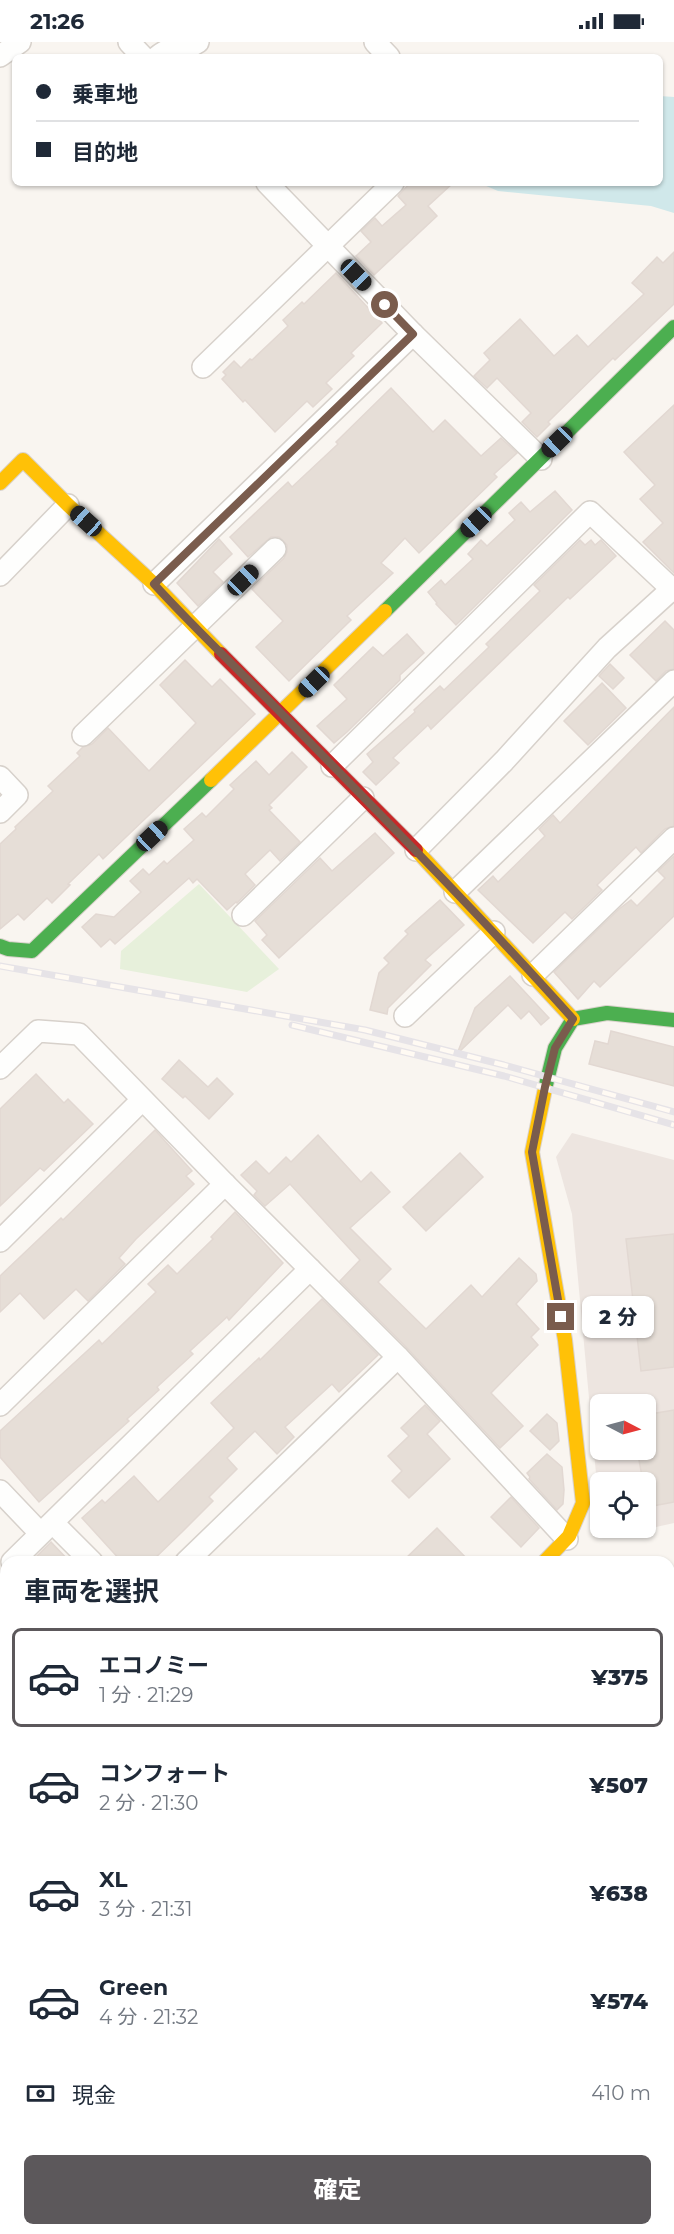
<!DOCTYPE html>
<html lang="ja">
<meta charset="utf-8">
<style>
:root{--surface:#fff;--page:#f2f2f3;--text:#1f2937;--muted:#747a83;--line:#e0e1e3;--accent:#5c585b}
body{margin:0;font-family:Montserrat,"Noto Sans JP",sans-serif;background:var(--page);color:var(--text);height:100vh;display:flex;flex-direction:column;font-size:22px;white-space:nowrap}
*{box-sizing:border-box;margin:0}
p{font-size:20px;color:var(--muted)}
.icon{flex:none;width:33px;height:33px;fill:none;stroke:currentColor;stroke-width:2;stroke-linecap:round;stroke-linejoin:round}
.map{position:relative;flex:1;overflow:hidden}
.panel{position:absolute;left:0px;top:1514px;width:675px;height:680px;display:flex;flex-direction:column;background:var(--surface);border-radius:18px 18px 0 0;box-shadow:0 2px 4px #0004}
.panel>*{flex:none}
.top-card{position:absolute;left:12px;top:12px;width:651px;height:132px;border-radius:9px;box-shadow:0 2px 4px #0004;display:grid;align-content:center;height:132px;padding:0 24px;background:var(--surface)}
.needle{width:39px;rotate:96deg}
.tools{position:absolute;left:590px;top:1352px;display:grid;gap:12px}
.tools a{display:grid;place-items:center;width:66px;height:66px;border-radius:9px;background:var(--surface);box-shadow:0 2px 4px #0004;font-size:30px}
.end{position:absolute;width:27px;height:27px;margin:-14px;border:8px solid #7a5c4d;background:#fff;box-shadow:0 0 0 3px #fff}
.from{border-radius:50%}
.bubble{position:absolute;height:42px;border-radius:9px;background:var(--surface);box-shadow:0 2px 4px #0004;font-size:20px;font-weight:800;line-height:42px;text-align:center}
.car{position:absolute;width:18px;height:36px;margin:-18px -9px;border-radius:8px;box-shadow:0 0 4px 2px #0007;background:linear-gradient(#222 24%,#8ab4d8 0 40%,#222 0 76%,#8ab4d8 0 86%,#222 0)}
.top-card b{display:flex;align-items:center;gap:21px;height:57px;font-size:22px}
.top-card b+b{border-top:2px solid var(--line)}
.top-card i{width:15px;height:15px;background:var(--text)}
ul{padding:0;list-style:none}
li{display:flex;align-items:center;gap:18px;height:99px;margin:0 12px 9px;padding:0 12px;border:3px solid transparent;border-radius:9px}
li div{flex:1}
li b{display:block;font-size:22px}
li em{font-style:normal;font-weight:800}
li.on{border-color:var(--accent)}
li>.icon{width:54px;height:54px;stroke-width:1.5}
h2{padding:0 24px;font-size:27px;line-height:72px}
.pay{display:flex;align-items:center;gap:15px;height:66px;padding:0 24px;font-size:22px}
.pay p{margin-inline-start:auto}
.primary-button{display:flex;gap:12px;margin-top:auto;padding:12px 24px}
.primary-button a{flex:1;height:69px;border-radius:9px;background:var(--accent);color:#fff;font-size:24px;font-weight:800;line-height:69px;text-align:center}
.status{display:flex;justify-content:space-between;align-items:center;height:42px;padding:0 30px;background:var(--surface);direction:ltr}
.status svg{height:16px;fill:currentColor}
.map>svg:first-child{display:block}
.industrial{fill:#ede5e0;fill-rule:evenodd}
.green{fill:#e7f0db}
.water{fill:#d0e8ea}
.building{fill:#e6ded7;stroke:#e2d8d2;stroke-width:1.5}
.lines{fill:none;stroke-linecap:round;stroke-linejoin:round}
.street-casing{stroke:#d7d1cb;stroke-width:24}
.fast-casing{stroke:#d9d2cb;stroke-width:16}
.slow-casing{stroke:#d9d2cb;stroke-width:16}
.jam-casing{stroke:#d9d2cb;stroke-width:16}
.street{stroke:#fefefd;stroke-width:21}
.fast{stroke:#4caf50;stroke-width:14}
.slow{stroke:#ffc107;stroke-width:14}
.jam{stroke:#c62828;stroke-width:14}
.rail-casing{stroke:#e6e3e7;stroke-width:7}
.rail{stroke:#fffaf3;stroke-width:4.5;stroke-dasharray:14;stroke-linecap:butt}
.route{stroke:#7a5c4d;stroke-width:8}
</style>
<div class="status"><b>21:26</b><svg viewBox="0 0 49 12"><path d="M0 12V9h3v3zM5 12V6h3v6zM10 12V3h3v9zM15 12V0h3v12zM26 1h20v11H26zM47 4h2v5h-2z"/></svg></div>
<div class="map">
<svg width="674" height="2192" viewBox="0 0 674 2192">
<rect width="100%" height="100%" fill="#f9f5f0"/>
<path class="industrial" d="M572,1091L674,1118V1481L629,1491L617,1485H645V1440H600V1475L572,1172L556,1115ZM600,1362H645V1407H600Z"/>
<g class="green">
<polygon points="199,842 279,927 247,950 120,927 121,909"/>
<polygon points="674,1548 674,1873 669,1868 669,1549"/>
<polygon points="669,1939 674,1944 674,2188 659,2192 348,2192 347,2187 669,2187"/>
</g>
<polygon class="water" points="660,54 674,55 674,171 651,164 498,149 484,143 660,141"/>
<g class="building">
<polygon points="410,141 453,141 428,164 437,174 374,233 356,214 371,200 361,189 375,176 382,184 406,163 398,154"/>
<polygon points="674,210 674,262 615,318 613,316 548,380 550,382 537,395 522,380 531,371 497,336 487,346 474,334 490,318 484,311 520,277 554,314 577,293 588,305 644,252 632,241 657,215 663,221"/>
<polygon points="336,231 382,281 351,311 354,314 326,341 332,347 313,365 307,359 275,390 245,358 243,360 222,337 226,333 223,330 234,319 241,326 250,317 252,318 288,284 283,278 302,260 304,262"/>
<polygon points="391,346 433,390 445,378 481,414 501,396 517,411 494,432 497,435 419,511 405,496 381,521 393,531 347,574 351,578 289,639 256,605 283,579 252,547 284,516 287,510 287,503 279,495 271,495 248,515 230,495 288,440 292,445 338,402 336,400"/>
<polygon points="674,363 674,531 643,500 663,481 640,457 655,443 624,410"/>
<polygon points="555,449 572,468 456,583 436,562 437,561 428,550 441,538 445,543 473,517 468,512 481,498 487,504 515,478 509,471 521,460 530,470"/>
<polygon points="219,497 232,512 213,530 223,540 198,564 177,541"/>
<polygon points="580,498 585,503 591,498 595,503 601,498 616,514 570,557 568,555 431,687 428,683 393,716 399,721 376,743 363,730 373,720 367,712 415,670 414,668 440,644 444,648 489,605 486,602 540,549 534,543"/>
<polygon points="665,579 674,588 674,627 666,629 656,639 630,613"/>
<polygon points="407,592 424,611 400,633 400,638 347,690 334,701 317,684 347,657 334,643 373,605 383,614"/>
<polygon points="185,618 212,645 220,637 255,672 103,817 99,812 68,842 70,843 52,861 47,856 24,878 18,872 0,887 0,802 16,787 15,785 53,749 48,744 80,714 77,711 83,705 92,702 108,686 149,729 196,681 160,643"/>
<polygon points="610,622 624,636 613,647 599,634"/>
<polygon points="602,641 626,666 588,703 564,679"/>
<polygon points="674,665 674,784 665,787 641,811 636,805 597,843 602,848 572,877 565,870 533,901 478,848 493,834 498,840 545,794 539,787 553,773 560,781"/>
<polygon points="292,710 307,725 269,763 272,766 269,768 300,800 280,819 270,808 245,832 255,843 237,861 236,860 227,868 197,837 193,841 189,836 115,902 110,897 101,905 82,885 96,872 114,875 141,850 130,839 143,827 149,833 164,819 167,822 194,798 184,787 202,771 206,775 234,747 230,743 256,719 269,733"/>
<polygon points="375,791 394,811 279,916 262,898 267,893 255,879 320,816 332,829"/>
<polygon points="674,814 674,874 600,945 594,939 578,957 554,930 619,867 631,858 637,864 665,836 658,829"/>
<polygon points="440,858 464,883 425,918 431,923 388,966 387,972 370,968 379,931 389,921 384,916 408,892 405,889"/>
<polygon points="510,934 549,976 541,983 529,969 521,977 508,963 457,1012 475,966"/>
<polygon points="611,989 674,1005 674,1044 589,1022 595,999 608,1002"/>
<polygon points="179,1018 208,1045 217,1036 233,1052 209,1077 185,1054 183,1056 162,1037"/>
<polygon points="36,1032 64,1061 68,1057 93,1082 44,1129 40,1126 0,1164 0,1067"/>
<polygon points="155,1088 192,1129 186,1134 194,1142 136,1197 119,1216 125,1222 88,1259 76,1247 44,1277 20,1251 0,1270 0,1234 61,1176 63,1178"/>
<polygon points="318,1093 361,1140 371,1130 390,1150 350,1186 391,1227 378,1240 426,1287 471,1243 482,1255 519,1216 536,1232 537,1239 516,1262 539,1287 531,1295 538,1303 491,1351 523,1384 500,1406 407,1306 340,1239 360,1218 290,1142 265,1164 254,1153 257,1149 241,1133 256,1119 269,1132 286,1115 291,1120"/>
<polygon points="460,1111 483,1135 426,1189 403,1165"/>
<polygon points="235,1170 283,1221 229,1278 227,1275 190,1309 193,1312 157,1345 159,1348 127,1377 129,1379 39,1460 0,1415 0,1389 99,1298 102,1302 156,1250 148,1242 168,1223 177,1232 213,1197 211,1195"/>
<polygon points="674,1192 674,1325 641,1329 626,1197"/>
<polygon points="322,1257 378,1313 339,1350 332,1342 285,1385 294,1395 277,1412 255,1389 227,1416 237,1427 209,1455 213,1459 182,1490 151,1520 122,1520 82,1476 102,1458 105,1461 134,1434 158,1460 234,1386 211,1361 259,1316 260,1318"/>
<polygon points="425,1363 440,1379 427,1392 450,1417 409,1456 392,1439 402,1429 388,1414 409,1394 401,1386"/>
<polygon points="674,1368 674,1460 647,1465 645,1440 643,1440 637,1407 645,1407 645,1373"/>
<polygon points="547,1372 557,1381 559,1399 550,1408 530,1389"/>
<polygon points="547,1412 562,1425 564,1448 563,1462 557,1468 529,1437 530,1435 527,1431"/>
<polygon points="511,1455 539,1486 521,1505 491,1475"/>
<polygon points="437,1486 470,1520 402,1520"/>
<polygon points="51,1500 70,1520 31,1520"/>
</g>
<g class="lines">
<g class="street-casing">
<g id="street">
<polyline points="129,0 143,15"/>
<polyline points="375,0 389,15"/>
<polyline points="0,14 20,0"/>
<path d="M157,15C175,0 182,11 198,0"/>
<polyline points="267,141 413,292 541,417"/>
<polyline points="203,325 393,141"/>
<polyline points="0,533 68,463"/>
<polyline points="154,542 413,292"/>
<polyline points="83,693 275,507"/>
<polyline points="332,724 590,470 674,549"/>
<polyline points="0,735 17,753 0,770"/>
<polyline points="416,808 504,719 607,606 672,547"/>
<polyline points="455,850 674,639"/>
<polyline points="243,873 363,756"/>
<polyline points="533,933 674,796"/>
<polyline points="405,974 494,890"/>
<polyline points="0,1026 38,989 79,992 225,1142 398,1315 567,1497"/>
<polyline points="0,1199 142,1058"/>
<polyline points="0,1363 225,1142"/>
<polyline points="0,1449 40,1491"/>
<polyline points="53,1481 92,1520"/>
<polyline points="12,1520 310,1227"/>
<polyline points="186,1520 398,1315"/>
<polyline points="0,1565 6,1571"/>
<polyline points="0,1830 6,1836"/>
<polyline points="326,2187 327,2192"/>
</g>
</g>
<g class="fast-casing">
<g id="fast">
<polyline points="385,569 674,285"/>
<polyline points="0,904 8,907 32,909 211,738"/>
<polyline points="545,1047 555,1006 573,977 607,971 674,978"/>
<polyline points="669,1899 674,1904"/>
</g>
</g>
<g class="slow-casing">
<g id="slow">
<polyline points="0,441 23,418 68,463 154,542 221,612"/>
<polyline points="211,738 385,569"/>
<polyline points="416,808 573,977"/>
<polyline points="544,1520 569,1494 583,1461 565,1298 532,1110 545,1047"/>
</g>
</g>
<g class="jam-casing">
<g id="jam">
<polyline points="221,612 416,808"/>
<polyline points="0,2050 6,2044"/>
</g>
</g>
<use href="#street" class="street"/>
<use href="#fast" class="fast"/>
<use href="#slow" class="slow"/>
<use href="#jam" class="jam"/>
<g class="rail-casing">
<g id="rail">
<polyline points="0,924 365,988 504,1023 674,1070"/>
<polyline points="292,983 504,1034 674,1083"/>
</g>
</g>
<use href="#rail" class="rail"/>
</g>
<g class="lines">
<path class="route" d="M385,263L413,292L154,542C195,587 239,628 282,672C380,772 479,872 573,977L555,1006L545,1045L532,1110L561,1275"/>
</g>
</svg>
<div class="tools">
<a><svg class="needle" viewBox="-14 -14 28 28"><path d="M0-13l5 13h-10z" fill="#e53935"/><path d="M0 13l5-13h-10z" fill="#747a83"/></svg></a>
<a><svg class="icon" aria-label="locate" viewBox="0 0 24 24"><circle cx="12" cy="12" r="6"/><path d="M12 2v4M12 18v4M2 12h4M18 12h4"/></svg></a>
</div>
<i class="end from" style="left:385px;top:263px"></i>
<i class="end" style="left:561px;top:1275px"></i>
<div class="bubble" style="left:582px;top:1254px;width:72px">2 分</div>
<i class="car" style="left:356px;top:233px;rotate:136deg"></i>
<i class="car" style="left:557px;top:400px;rotate:226deg"></i>
<i class="car" style="left:86px;top:479px;rotate:312deg"></i>
<i class="car" style="left:476px;top:480px;rotate:226deg"></i>
<i class="car" style="left:243px;top:538px;rotate:46deg"></i>
<i class="car" style="left:314px;top:640px;rotate:226deg"></i>
<i class="car" style="left:152px;top:794px;rotate:47deg"></i>
<div class="top-card">
<b><i class="from"></i>乗車地</b>
<b><i></i>目的地</b>
</div>
<section class="panel">
<h2>車両を選択</h2>
<ul>
<li class="on"><svg class="icon" aria-label="car" viewBox="0 0 24 24"><path d="M5 17H2v-5l4-1 3-4h7l3 4 3 1v5h-3M9 17h6M6 11h13"/><circle cx="7" cy="17" r="2"/><circle cx="17" cy="17" r="2"/></svg><div><b>エコノミー</b><p>1 分 · 21:29</p></div><em>¥375</em></li>
<li><svg class="icon" aria-label="car" viewBox="0 0 24 24"><path d="M5 17H2v-5l4-1 3-4h7l3 4 3 1v5h-3M9 17h6M6 11h13"/><circle cx="7" cy="17" r="2"/><circle cx="17" cy="17" r="2"/></svg><div><b>コンフォート</b><p>2 分 · 21:30</p></div><em>¥507</em></li>
<li><svg class="icon" aria-label="car" viewBox="0 0 24 24"><path d="M5 17H2v-5l4-1 3-4h7l3 4 3 1v5h-3M9 17h6M6 11h13"/><circle cx="7" cy="17" r="2"/><circle cx="17" cy="17" r="2"/></svg><div><b>XL</b><p>3 分 · 21:31</p></div><em>¥638</em></li>
<li><svg class="icon" aria-label="car" viewBox="0 0 24 24"><path d="M5 17H2v-5l4-1 3-4h7l3 4 3 1v5h-3M9 17h6M6 11h13"/><circle cx="7" cy="17" r="2"/><circle cx="17" cy="17" r="2"/></svg><div><b>Green</b><p>4 分 · 21:32</p></div><em>¥574</em></li>
</ul>
<div class="pay"><svg class="icon" aria-label="cash" viewBox="0 0 24 24"><path d="M3 7h18v10H3z"/><circle cx="12" cy="12" r="2"/></svg>現金<p>410 m</p></div>
<div class="primary-button"><a>確定</a></div>
</section>
</div>
